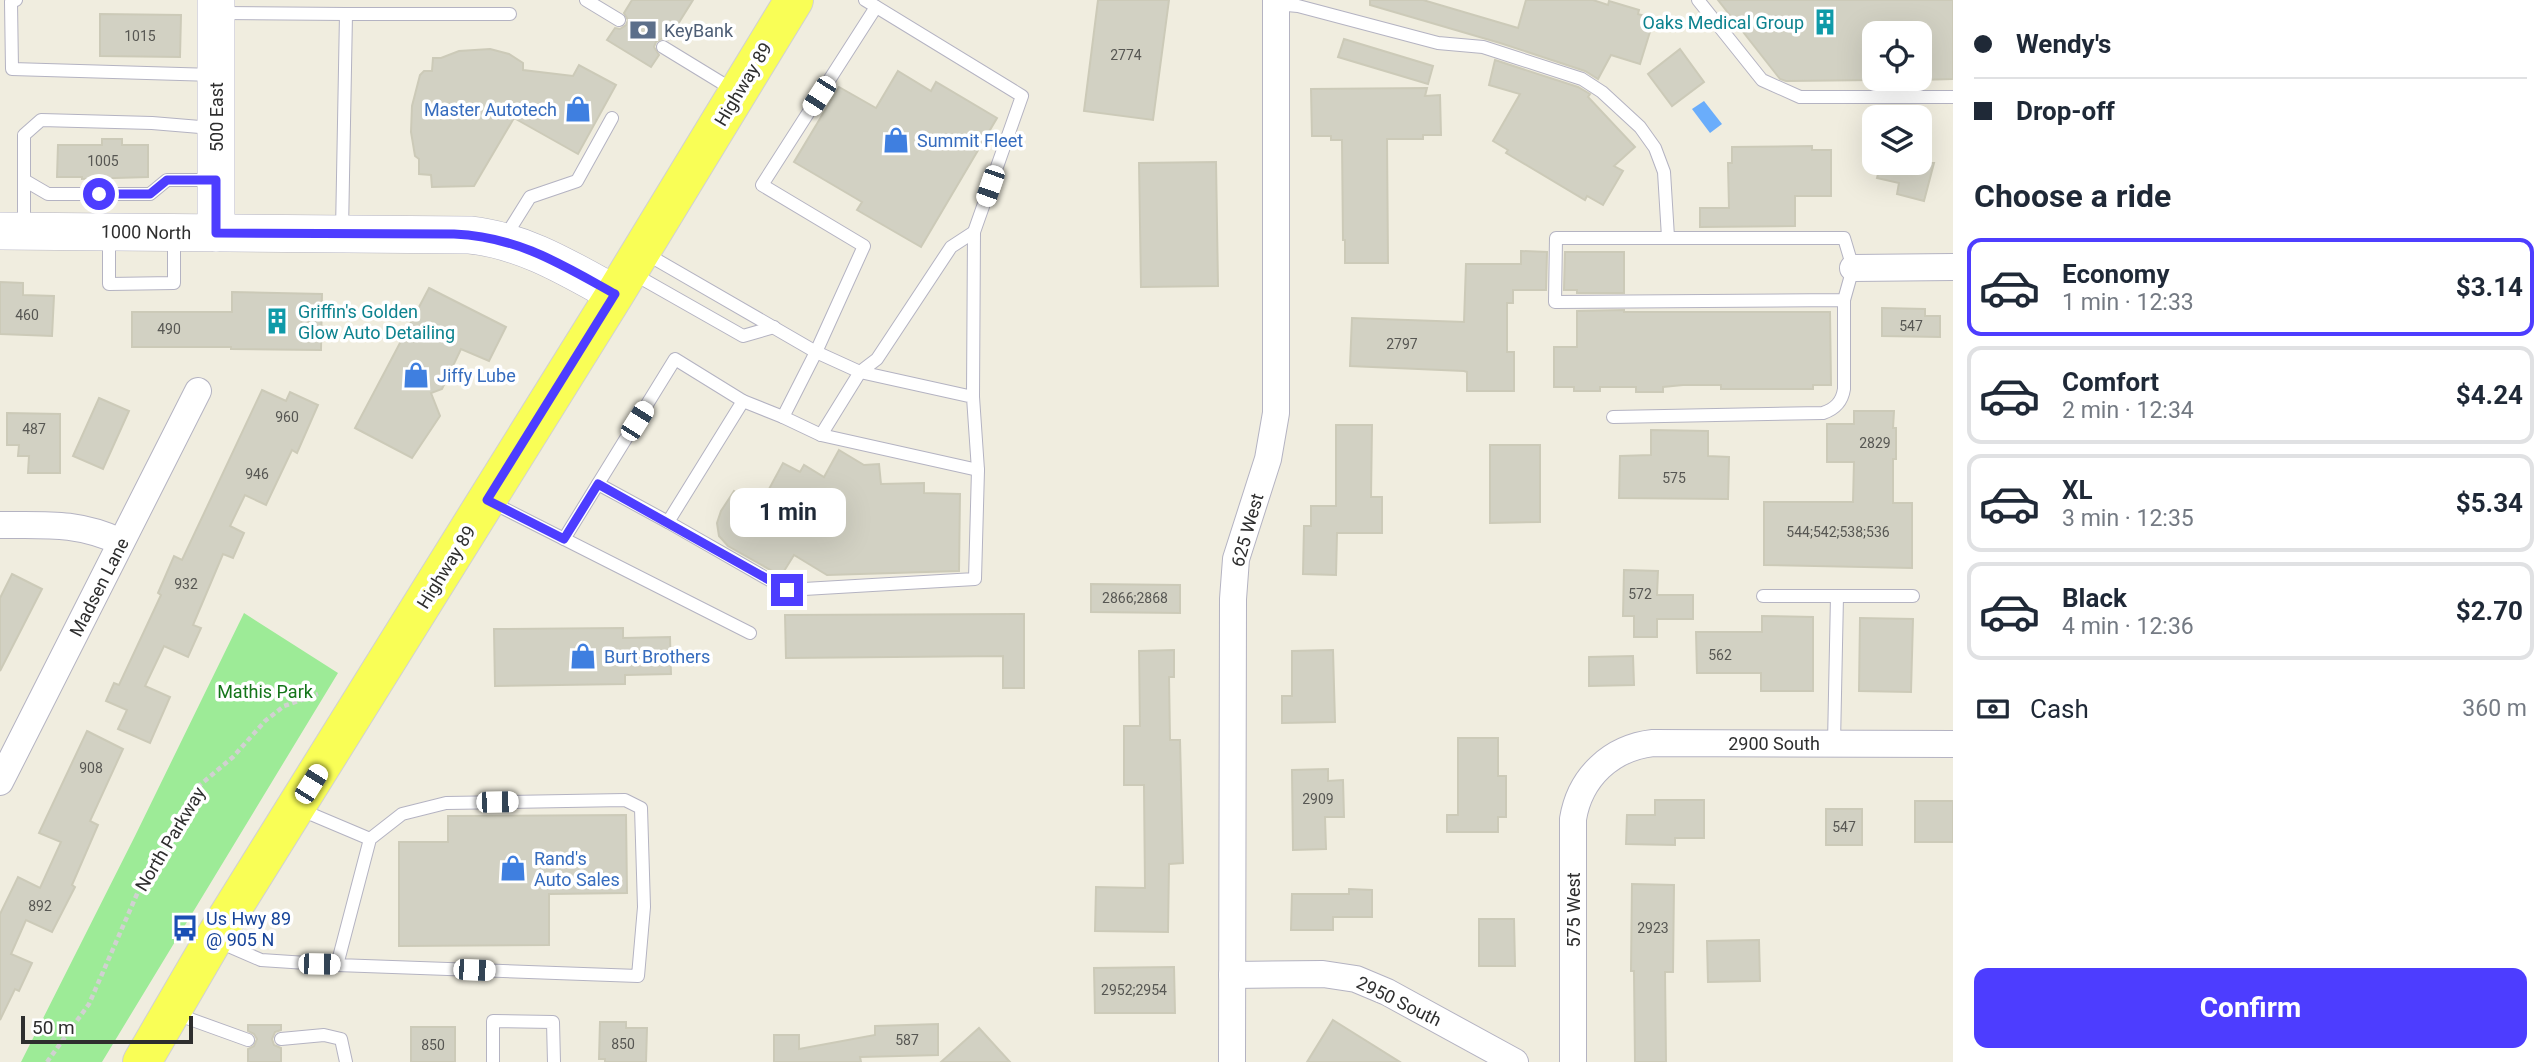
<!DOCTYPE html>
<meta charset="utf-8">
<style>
:root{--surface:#fff;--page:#f2f2f3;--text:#1f2937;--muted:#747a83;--line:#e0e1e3;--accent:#4d3dff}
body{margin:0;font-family:Roboto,sans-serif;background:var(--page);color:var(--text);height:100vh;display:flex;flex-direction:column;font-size:26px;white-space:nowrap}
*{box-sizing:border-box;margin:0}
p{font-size:23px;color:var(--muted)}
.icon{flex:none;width:38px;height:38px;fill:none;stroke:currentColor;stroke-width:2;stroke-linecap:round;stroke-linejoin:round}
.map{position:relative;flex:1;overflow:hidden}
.panel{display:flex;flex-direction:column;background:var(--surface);width:595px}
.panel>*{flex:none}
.guide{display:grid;align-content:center;height:154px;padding:0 21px;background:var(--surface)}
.controls{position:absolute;left:1862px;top:21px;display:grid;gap:14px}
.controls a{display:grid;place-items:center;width:70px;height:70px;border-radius:14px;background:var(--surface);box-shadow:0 7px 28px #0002;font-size:35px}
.scale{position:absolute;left:21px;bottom:18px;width:172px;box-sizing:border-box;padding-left:7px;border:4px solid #2e2e2e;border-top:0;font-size:19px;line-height:24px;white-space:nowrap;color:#2e2e2e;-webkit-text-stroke:5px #fff;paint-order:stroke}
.end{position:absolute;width:32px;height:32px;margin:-16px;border:9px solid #4d3dff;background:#fff;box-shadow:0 0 0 4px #fff}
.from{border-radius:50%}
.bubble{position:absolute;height:49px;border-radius:14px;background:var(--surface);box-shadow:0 7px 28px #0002;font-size:23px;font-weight:700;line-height:49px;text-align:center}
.car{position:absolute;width:21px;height:42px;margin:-21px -10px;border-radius:9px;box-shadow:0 0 5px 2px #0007;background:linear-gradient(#fff 24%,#345 0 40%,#fff 0 76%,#345 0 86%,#fff 0)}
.guide b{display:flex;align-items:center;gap:24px;height:66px;font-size:26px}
.guide b+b{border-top:2px solid var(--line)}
.guide i{width:18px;height:18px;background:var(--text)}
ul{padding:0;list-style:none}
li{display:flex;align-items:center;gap:21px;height:98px;margin:0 14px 10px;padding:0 7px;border:4px solid var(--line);border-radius:14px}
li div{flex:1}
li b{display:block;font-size:26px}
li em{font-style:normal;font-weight:700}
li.on{border-color:var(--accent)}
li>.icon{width:63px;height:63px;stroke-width:1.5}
h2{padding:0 21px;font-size:32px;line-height:84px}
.pay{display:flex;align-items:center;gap:18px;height:77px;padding:0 21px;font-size:26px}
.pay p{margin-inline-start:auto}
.action{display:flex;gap:14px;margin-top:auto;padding:14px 21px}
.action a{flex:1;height:80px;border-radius:14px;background:var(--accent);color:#fff;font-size:28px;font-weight:700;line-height:80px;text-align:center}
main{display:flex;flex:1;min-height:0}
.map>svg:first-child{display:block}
.green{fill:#9deb97}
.water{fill:#6aadfb}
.building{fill:#d2d1c3;stroke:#cccab8;stroke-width:2}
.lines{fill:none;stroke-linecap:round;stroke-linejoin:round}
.lane-casing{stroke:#b4b3c2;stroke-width:14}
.street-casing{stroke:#b4b3c2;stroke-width:28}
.secondary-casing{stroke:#b4b3c2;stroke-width:38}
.primary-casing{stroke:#d1d1d1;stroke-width:40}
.path{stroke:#d1d1d1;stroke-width:4.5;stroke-dasharray:5 3.5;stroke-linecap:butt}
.lane{stroke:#fff;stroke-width:12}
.street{stroke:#fff;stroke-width:26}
.secondary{stroke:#fff;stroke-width:37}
.primary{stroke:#f9fe56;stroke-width:38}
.route{stroke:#4d3dff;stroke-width:9}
.labels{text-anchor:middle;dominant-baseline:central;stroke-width:7;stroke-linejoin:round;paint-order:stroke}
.number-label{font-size:14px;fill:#575753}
.culture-label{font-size:18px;fill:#0d838f;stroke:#fff;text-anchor:end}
.service-label{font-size:18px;fill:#4e5e75;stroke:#fff;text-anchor:start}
.street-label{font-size:18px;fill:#2e2e2e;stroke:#fff}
.shop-label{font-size:18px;fill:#366cbe;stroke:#fff;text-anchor:start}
.park-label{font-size:18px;fill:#147519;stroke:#fff}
.transit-label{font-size:18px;fill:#164399;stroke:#fff;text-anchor:start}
</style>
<main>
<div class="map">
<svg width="1953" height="1062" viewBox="0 0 1953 1062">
<rect width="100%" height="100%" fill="#f0eddf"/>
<polygon class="green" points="244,613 338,673 102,1062 21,1062 135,836"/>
<polygon class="water" points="1704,101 1722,124 1710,133 1692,109"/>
<g class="building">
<polygon points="632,0 693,0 668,40 663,38 656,42 654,47 659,55 651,67 607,40 615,28 620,29 626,25 628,20 624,13"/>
<polygon points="1098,0 1169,0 1153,120 1084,111"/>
<polygon points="1370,0 1423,0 1518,28 1526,0 1593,0 1608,5 1609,1 1639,10 1638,14 1654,19 1640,64 1611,55 1598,79 1585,71 1500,43 1370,5"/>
<polygon points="1718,0 1953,0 1953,79 1920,80 1920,33 1874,33 1874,80 1786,81 1780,79"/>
<polygon points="100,14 181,15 180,57 100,56"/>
<polygon points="1344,39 1433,66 1428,84 1338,57"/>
<polygon points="490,49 509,54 523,63 523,70 573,76 579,65 616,85 578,154 514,118 474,186 432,187 431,175 419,174 419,159 415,156 411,132 412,106 420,75 424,71 432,71 433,58 441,58 459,51"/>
<polygon points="1680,49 1704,82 1672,106 1648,74"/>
<polygon points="1495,60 1578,87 1590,94 1588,97 1635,147 1614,166 1623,171 1603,205 1587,196 1585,200 1506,153 1508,150 1493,141 1520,94 1489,85"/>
<polygon points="898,71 931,91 936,82 997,118 921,247 857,210 862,202 794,162 839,87 876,108"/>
<polygon points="1427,88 1425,96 1440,95 1441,135 1423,135 1423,139 1387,139 1388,263 1345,263 1345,240 1343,240 1342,140 1331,140 1331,136 1312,136 1311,89"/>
<polygon points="102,139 122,139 122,145 148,145 148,177 82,179 82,177 57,177 58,145 102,145"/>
<polygon points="1812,146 1812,150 1831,150 1831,196 1795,196 1795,226 1700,227 1700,208 1729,208 1728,163 1732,163 1732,147"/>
<polygon points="1216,162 1218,286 1141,287 1139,163"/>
<polygon points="1881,163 1934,163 1924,201 1897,194 1899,183 1877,178"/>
<polygon points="1521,251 1547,252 1546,290 1513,290 1513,303 1507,303 1507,352 1514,352 1514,391 1467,391 1467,372 1464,371 1350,366 1352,318 1464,322 1466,264 1521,264"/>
<polygon points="1565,252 1624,252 1624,293 1577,293 1577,290 1564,290"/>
<polygon points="0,282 23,283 23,295 54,296 52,336 0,334"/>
<polygon points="429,288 506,327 489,361 461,349 442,389 431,393 440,416 412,458 355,428"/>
<polygon points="232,292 322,294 321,350 231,349 231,347 132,347 132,312 232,312"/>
<polygon points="1882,308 1925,309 1925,316 1940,316 1940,337 1882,336"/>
<polygon points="1624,310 1624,312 1830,312 1831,385 1813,385 1813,389 1721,389 1721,385 1683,385 1663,387 1663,392 1636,392 1636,387 1600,387 1600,391 1574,391 1574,387 1554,387 1554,347 1577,347 1577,311"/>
<polygon points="262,390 286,401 290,392 318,405 297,453 292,450 266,505 245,495 230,526 244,533 233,558 223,554 193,625 201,628 188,657 164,646 145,686 170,697 150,743 118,729 127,710 106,701 114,683 119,685 161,595 158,593 174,556 182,560"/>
<polygon points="99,398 129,411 103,469 73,456"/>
<polygon points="1854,411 1894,411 1893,428 1896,428 1896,459 1893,459 1893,503 1912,503 1912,568 1764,565 1764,502 1853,502 1854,462 1827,462 1827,424 1854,424"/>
<polygon points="7,413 60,414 60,473 28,473 29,456 18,456 19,445 7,445"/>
<polygon points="1336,425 1372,425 1371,497 1382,497 1382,533 1337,533 1336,575 1303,574 1304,526 1311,526 1311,506 1336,506"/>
<polygon points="1651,430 1708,431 1708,456 1729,457 1728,499 1619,498 1620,456 1651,455"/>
<polygon points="1490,445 1540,445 1540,522 1490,523"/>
<polygon points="839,450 864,465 879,464 881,484 924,483 924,493 960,494 959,571 827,575 794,555 781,576 728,546 719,536 717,523 721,511 734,491 761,504 783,463 800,472 804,465 824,477"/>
<polygon points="1624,570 1658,571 1657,595 1693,595 1693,619 1657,619 1657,637 1634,637 1634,616 1623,616"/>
<polygon points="12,574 42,589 0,671 0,598"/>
<polygon points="1091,584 1180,585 1180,613 1091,612"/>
<polygon points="1024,614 1024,688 1003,688 1003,656 786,658 785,615"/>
<polygon points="1762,616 1813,617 1813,691 1761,691 1761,673 1697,673 1696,632 1762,632"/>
<polygon points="1860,618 1913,619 1911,692 1859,691"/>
<polygon points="623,628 623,638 670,637 671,674 625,675 625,684 495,686 494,629"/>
<polygon points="1174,650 1174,677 1169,677 1170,740 1180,740 1183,863 1169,864 1168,932 1095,931 1096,887 1145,888 1144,785 1124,785 1124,726 1140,726 1139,651"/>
<polygon points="1333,650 1335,722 1282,723 1282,696 1292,696 1292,651"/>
<polygon points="1633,656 1634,685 1589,686 1589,657"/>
<polygon points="87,731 123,749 90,821 98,825 72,885 75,887 52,932 26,920 11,954 32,963 19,991 15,989 0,1020 0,914 18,877 40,888 61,842 39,833"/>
<polygon points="1458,738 1498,738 1498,776 1506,776 1506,817 1498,817 1498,832 1447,832 1447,815 1458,815"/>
<polygon points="1328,769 1328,781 1343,780 1344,817 1325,817 1326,849 1293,850 1292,770"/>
<polygon points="1655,800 1704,800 1704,838 1675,838 1675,845 1626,844 1627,815 1655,815"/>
<rect x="1915" y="801" width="38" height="41"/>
<rect x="1826" y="809" width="36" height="36"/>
<polygon points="626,815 627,893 549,894 549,945 399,946 399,842 448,842 448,816"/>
<polygon points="1632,884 1674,885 1673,972 1665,972 1666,1062 1635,1062 1634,971 1631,971"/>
<polygon points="1349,889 1372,890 1372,917 1333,917 1333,930 1291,930 1292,894 1349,894"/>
<polygon points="1479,919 1514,919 1515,966 1479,966"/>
<polygon points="1759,940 1760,981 1708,982 1707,941"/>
<polygon points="1174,967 1175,1013 1095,1013 1094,968"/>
<polygon points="1333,1020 1400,1062 1307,1062"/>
<polygon points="600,1022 626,1022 626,1028 647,1028 646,1062 605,1062 605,1059 599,1059"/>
<polygon points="938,1024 938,1055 860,1057 861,1062 774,1062 774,1035 799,1035 799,1049 875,1035 875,1026"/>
<polygon points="248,1025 281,1025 281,1030 275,1032 272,1039 274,1045 281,1048 281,1062 248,1062 248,1049 254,1046 257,1039 254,1034 248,1031"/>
<rect x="411" y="1027" width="44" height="35"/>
<polygon points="979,1028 1010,1062 941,1062"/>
</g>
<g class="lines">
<g class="lane-casing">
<g id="lane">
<polyline points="16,0 11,2 12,69 214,75"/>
<polyline points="586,0 619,20"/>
<polyline points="865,0 1022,96 974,232 973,397"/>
<polyline points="1698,0 1762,80 1800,97 1953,97"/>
<polyline points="1276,4 1298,6 1438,43 1483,47 1582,79 1602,92 1640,127 1655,148 1664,172 1668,237"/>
<polyline points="220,13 346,14"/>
<polyline points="663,47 735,91"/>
<polyline points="24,180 48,194 150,194 167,180 214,180"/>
<polyline points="24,227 24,135 41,120 152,123 212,128"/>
<polyline points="342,231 346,14 510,14"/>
<polyline points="109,235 109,284 174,283 174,237"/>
<polyline points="505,237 530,197 577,181 612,118"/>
<polyline points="643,252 816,352 860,372 973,397 978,470 975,579 787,590 668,522"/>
<polyline points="632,273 743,336 774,327"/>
<polyline points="783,417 821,435 978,470"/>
<path d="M1613,417L1823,413C1835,409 1842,402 1844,389V300L1853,268L1844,238H1556L1555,302L1844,300"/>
<polyline points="821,435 860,372 877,359 951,247 974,232"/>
<polyline points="598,484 668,522 743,401"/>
<polyline points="491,502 750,633"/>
<polyline points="564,539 675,359 743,401 783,417 816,352 864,246 762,185 876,7"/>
<polyline points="1763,596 1913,596"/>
<polyline points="1834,743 1837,596"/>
<polyline points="299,809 370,839"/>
<polyline points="217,941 261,960 337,965 370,839 402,814 446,803 625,800 641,808 644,907 638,976 337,965"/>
<polyline points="176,1014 248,1040"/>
<polyline points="281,1039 324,1035 341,1039 346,1062"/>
<polyline points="493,1062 493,1021 553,1022 554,1062"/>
</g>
</g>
<g class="street-casing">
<g id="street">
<polyline points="1853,268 1953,267"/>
<path d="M0,525C47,525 78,522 121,542"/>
<polyline points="0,782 198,391"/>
<polyline points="1232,975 1323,974 1356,979 1387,992 1515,1062"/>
<polyline points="1232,1062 1233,599 1236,559 1268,459 1276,413 1276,0"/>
<path d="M1573,1062V819C1580,777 1611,748 1653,743L1953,744"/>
</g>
</g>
<g class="secondary-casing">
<g id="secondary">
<polyline points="216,0 216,233"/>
<path d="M0,231L470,235C524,241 568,268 615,294"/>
</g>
</g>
<g class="primary-casing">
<polyline id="primary" points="142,1062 213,940 615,294 794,0"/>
</g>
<polyline class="path" points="47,1062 89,1004 144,878 200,785 233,757 265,721 284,706 318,694"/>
<use href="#lane" class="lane"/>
<use href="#street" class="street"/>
<use href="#secondary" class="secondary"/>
<use href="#primary" class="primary"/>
</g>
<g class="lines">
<path class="route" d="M99,194H150L167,180H216V233L454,234C519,237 561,264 615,294L487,500L564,539L598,484L787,590"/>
</g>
<defs>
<g id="building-bare" transform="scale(2.1)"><path d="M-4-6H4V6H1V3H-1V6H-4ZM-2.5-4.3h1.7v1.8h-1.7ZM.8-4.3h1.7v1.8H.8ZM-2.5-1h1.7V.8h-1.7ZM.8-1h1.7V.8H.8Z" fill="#0f9aa8" stroke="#fff" stroke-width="2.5" paint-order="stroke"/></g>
<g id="bank-bare" transform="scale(2.1)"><path d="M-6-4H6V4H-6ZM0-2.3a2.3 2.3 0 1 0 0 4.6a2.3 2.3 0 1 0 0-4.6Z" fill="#5c6f8a" stroke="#fff" stroke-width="2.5" paint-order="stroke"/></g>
<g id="shop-bare" transform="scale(2.1)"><path d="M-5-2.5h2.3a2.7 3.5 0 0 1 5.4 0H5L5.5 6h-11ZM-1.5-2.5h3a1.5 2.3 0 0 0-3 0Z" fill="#3f7fe0" stroke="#fff" stroke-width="2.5" paint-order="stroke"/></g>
<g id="bus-bare" transform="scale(2.1)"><path d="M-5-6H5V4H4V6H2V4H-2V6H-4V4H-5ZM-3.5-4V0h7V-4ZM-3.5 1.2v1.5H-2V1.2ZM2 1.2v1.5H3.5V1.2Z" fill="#1a4fb4" stroke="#fff" stroke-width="2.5" paint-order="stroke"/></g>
</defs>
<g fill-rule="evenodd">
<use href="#building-bare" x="1825" y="22"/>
<use href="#bank-bare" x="643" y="30"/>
<use href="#shop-bare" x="578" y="109"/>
<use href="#shop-bare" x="896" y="140"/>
<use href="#building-bare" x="277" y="321"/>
<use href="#shop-bare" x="416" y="375"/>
<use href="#shop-bare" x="583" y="656"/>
<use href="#shop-bare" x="513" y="868"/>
<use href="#bus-bare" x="185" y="928"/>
</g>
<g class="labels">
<g class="number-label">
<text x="140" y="36">1015</text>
<text x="1126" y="55">2774</text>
<text x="103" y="161">1005</text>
<text x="27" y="315">460</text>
<text x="1911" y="326">547</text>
<text x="169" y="329">490</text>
<text x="1402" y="344">2797</text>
<text x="287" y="417">960</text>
<text x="34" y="429">487</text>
<text x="1875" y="443">2829</text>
<text x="257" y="474">946</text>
<text x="1674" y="478">575</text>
<text x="1838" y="532">544;542;538;536</text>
<text x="186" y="584">932</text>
<text x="1640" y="594">572</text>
<text x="1135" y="598">2866;2868</text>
<text x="1720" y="655">562</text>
<text x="91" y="768">908</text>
<text x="1318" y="799">2909</text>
<text x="1844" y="827">547</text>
<text x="40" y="906">892</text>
<text x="1653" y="928">2923</text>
<text x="1134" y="990">2952;2954</text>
<text x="907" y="1040">587</text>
<text x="623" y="1044">850</text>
<text x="433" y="1045">850</text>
</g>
<g class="culture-label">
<text x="1804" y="22">Oaks Medical Group</text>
<text x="298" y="311" text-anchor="start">Griffin's Golden<tspan x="298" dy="21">Glow Auto Detailing</tspan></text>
</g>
<g class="service-label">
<text x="664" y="30">KeyBank</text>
</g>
<g class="street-label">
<text transform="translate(743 84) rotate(-59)">Highway 89</text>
<text transform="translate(216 117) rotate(-90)">500 East</text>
<text transform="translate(146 232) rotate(1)">1000 North</text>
<text transform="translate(1247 530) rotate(-74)">625 West</text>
<text transform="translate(446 567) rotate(-58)">Highway 89</text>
<text transform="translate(99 587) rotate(-63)">Madsen Lane</text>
<text x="1774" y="743">2900 South</text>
<text transform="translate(170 839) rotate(-59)">North Parkway</text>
<text transform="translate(1573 910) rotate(-90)">575 West</text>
<text transform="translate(1399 1001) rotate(26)">2950 South</text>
</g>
<g class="shop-label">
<text x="557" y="109" text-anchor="end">Master Autotech</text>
<text x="917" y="140">Summit Fleet</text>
<text x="437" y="375">Jiffy Lube</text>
<text x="604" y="656">Burt Brothers</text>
<text x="534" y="858">Rand's<tspan x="534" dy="21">Auto Sales</tspan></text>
</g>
<g class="park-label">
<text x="265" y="691">Mathis Park</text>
</g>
<g class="transit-label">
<text x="206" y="918">Us Hwy 89<tspan x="206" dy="21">@ 905 N</tspan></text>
</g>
</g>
</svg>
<div class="controls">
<a><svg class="icon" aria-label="locate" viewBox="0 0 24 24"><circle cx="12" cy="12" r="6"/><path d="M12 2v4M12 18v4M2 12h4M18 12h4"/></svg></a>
<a><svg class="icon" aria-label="layers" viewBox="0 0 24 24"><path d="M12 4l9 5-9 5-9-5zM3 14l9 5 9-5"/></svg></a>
</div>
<div class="scale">50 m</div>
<i class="end from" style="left:99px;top:194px"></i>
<i class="end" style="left:787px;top:590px"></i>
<div class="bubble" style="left:730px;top:488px;width:116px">1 min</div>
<i class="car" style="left:819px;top:96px;rotate:213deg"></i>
<i class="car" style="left:990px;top:186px;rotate:199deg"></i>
<i class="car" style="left:637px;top:421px;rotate:32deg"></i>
<i class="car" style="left:311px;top:784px;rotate:32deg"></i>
<i class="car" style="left:497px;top:802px;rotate:89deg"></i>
<i class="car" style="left:319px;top:964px;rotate:91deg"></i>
<i class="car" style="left:474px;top:970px;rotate:92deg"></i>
</div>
<section class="panel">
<div class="guide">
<b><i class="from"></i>Wendy's</b>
<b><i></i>Drop-off</b>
</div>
<h2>Choose a ride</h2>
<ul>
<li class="on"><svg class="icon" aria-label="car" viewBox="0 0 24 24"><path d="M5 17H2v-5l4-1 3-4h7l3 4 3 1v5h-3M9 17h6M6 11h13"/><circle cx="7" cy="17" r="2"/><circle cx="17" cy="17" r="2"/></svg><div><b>Economy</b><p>1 min · 12:33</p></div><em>$3.14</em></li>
<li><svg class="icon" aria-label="car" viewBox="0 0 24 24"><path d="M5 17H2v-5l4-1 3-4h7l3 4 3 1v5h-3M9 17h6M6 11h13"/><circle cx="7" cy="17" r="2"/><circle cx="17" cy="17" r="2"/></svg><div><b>Comfort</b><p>2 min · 12:34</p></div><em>$4.24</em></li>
<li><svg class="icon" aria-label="car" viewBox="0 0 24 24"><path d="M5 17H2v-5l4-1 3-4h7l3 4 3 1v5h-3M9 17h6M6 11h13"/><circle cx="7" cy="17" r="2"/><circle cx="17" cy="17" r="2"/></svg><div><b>XL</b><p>3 min · 12:35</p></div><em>$5.34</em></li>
<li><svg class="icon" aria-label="car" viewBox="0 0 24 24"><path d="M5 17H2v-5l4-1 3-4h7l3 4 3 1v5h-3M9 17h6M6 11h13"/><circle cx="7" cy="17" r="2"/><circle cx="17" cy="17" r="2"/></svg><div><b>Black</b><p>4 min · 12:36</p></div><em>$2.70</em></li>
</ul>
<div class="pay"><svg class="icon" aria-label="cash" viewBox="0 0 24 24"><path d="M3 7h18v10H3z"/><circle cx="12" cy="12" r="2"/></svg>Cash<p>360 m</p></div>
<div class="action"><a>Confirm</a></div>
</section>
</main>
